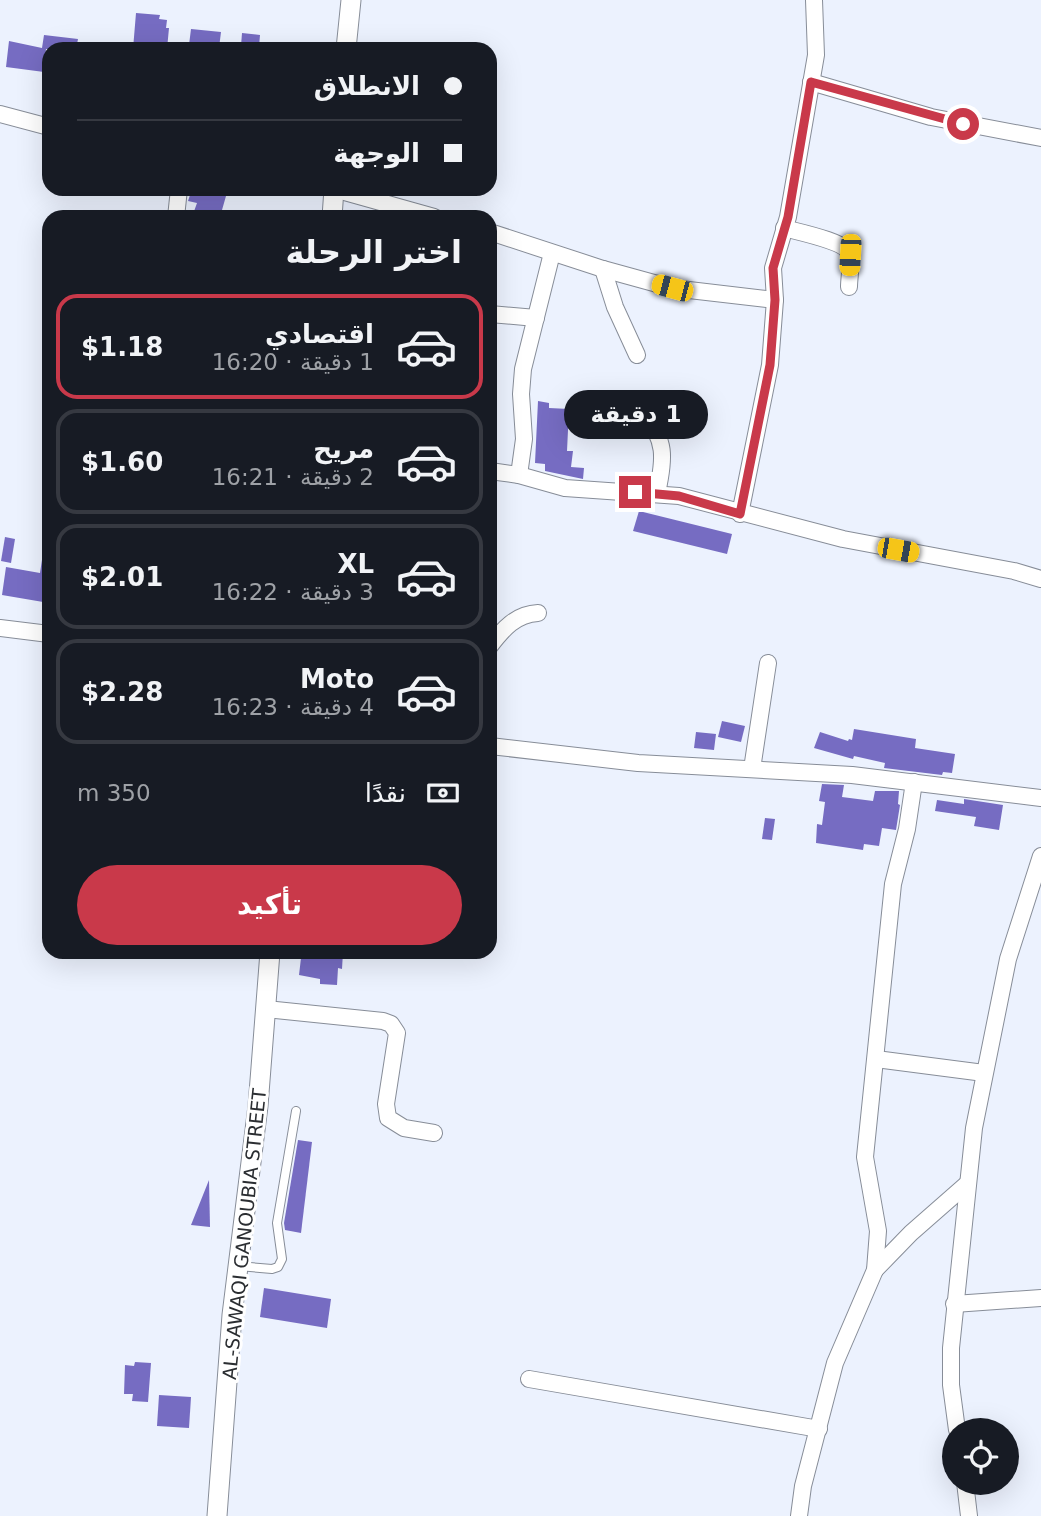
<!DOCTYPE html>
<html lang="ar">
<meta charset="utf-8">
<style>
:root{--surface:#171b24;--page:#20242c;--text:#f1f3f6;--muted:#9ea1a6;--line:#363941;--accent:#c9394a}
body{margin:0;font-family:"DejaVu Sans",Vazirmatn,sans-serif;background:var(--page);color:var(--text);direction:rtl;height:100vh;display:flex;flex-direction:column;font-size:26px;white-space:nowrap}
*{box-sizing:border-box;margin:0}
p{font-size:23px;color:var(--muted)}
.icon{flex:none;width:38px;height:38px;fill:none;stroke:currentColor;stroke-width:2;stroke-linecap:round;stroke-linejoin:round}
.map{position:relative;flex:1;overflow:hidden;direction:ltr}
.panel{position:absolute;left:42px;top:210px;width:455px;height:749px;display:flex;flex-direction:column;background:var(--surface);border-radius:21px;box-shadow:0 7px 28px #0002;direction:rtl}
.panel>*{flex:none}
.top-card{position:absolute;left:42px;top:42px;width:455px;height:154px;border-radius:21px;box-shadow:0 7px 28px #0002;direction:rtl;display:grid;align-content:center;height:154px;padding:0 35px;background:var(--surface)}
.buttons{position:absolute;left:942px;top:1418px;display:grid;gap:14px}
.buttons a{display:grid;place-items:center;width:77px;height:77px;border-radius:50%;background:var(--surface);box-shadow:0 7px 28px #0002;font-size:35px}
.end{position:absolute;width:32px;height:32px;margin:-16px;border:9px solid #c9394a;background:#fff;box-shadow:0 0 0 4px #fff}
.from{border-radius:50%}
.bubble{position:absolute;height:49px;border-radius:24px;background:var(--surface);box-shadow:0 7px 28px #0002;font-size:23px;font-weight:700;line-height:49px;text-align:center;direction:rtl}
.car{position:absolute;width:21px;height:42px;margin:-21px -10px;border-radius:9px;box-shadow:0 0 5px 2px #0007;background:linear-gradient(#f5c518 24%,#345 0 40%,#f5c518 0 76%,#345 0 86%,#f5c518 0)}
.top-card b{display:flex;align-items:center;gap:24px;height:66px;font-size:26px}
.top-card b+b{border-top:2px solid var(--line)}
.top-card i{width:18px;height:18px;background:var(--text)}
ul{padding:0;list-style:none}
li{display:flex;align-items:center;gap:21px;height:105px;margin:0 14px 10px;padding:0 21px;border:4px solid var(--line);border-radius:21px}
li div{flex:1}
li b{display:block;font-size:26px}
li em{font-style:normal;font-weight:700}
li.active{border-color:var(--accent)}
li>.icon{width:63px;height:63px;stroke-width:1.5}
h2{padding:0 35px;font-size:32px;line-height:84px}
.pay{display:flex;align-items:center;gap:18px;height:77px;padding:0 35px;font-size:26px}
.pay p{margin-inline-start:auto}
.primary-button{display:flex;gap:14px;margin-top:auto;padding:14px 35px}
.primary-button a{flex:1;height:80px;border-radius:42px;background:var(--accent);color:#fff;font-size:28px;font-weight:700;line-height:80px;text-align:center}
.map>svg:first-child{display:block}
.building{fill:#766cc2}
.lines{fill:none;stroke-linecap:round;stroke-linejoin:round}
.service-casing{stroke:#878d98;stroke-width:10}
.minor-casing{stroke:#878d98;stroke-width:18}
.tertiary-casing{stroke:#878d98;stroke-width:21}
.service{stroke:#fff;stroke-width:8}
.minor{stroke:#fff;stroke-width:16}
.tertiary{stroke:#fff;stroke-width:19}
.route{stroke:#c9394a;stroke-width:9}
.labels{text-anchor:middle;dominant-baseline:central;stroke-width:6;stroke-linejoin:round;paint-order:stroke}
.street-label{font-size:19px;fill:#2b2e32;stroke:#fff}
</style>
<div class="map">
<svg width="1041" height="1516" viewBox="0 0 1041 1516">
<rect width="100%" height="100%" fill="#ecf2fe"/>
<g class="building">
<polygon points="136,13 160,15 159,19 167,20 166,28 169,28 167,49 133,49"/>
<polygon points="191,29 221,32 219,48 189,45"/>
<polygon points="242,33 260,35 259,47 241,46"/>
<polygon points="44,35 78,39 76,49 46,49 44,72 6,67 9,41 42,48"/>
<polygon points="192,189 228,189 220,217 192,217 197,203 188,201"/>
<polygon points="538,401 549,403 549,408 569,409 567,451 573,451 571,467 584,468 583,479 545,471 545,464 535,463"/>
<polygon points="639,511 732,534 727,554 633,531"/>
<polygon points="5,537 15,539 11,563 1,561"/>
<polygon points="43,553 49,553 49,603 2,595 6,567 40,573"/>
<polygon points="722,721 745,726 741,742 718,737"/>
<polygon points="854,729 916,739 915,748 955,754 952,773 943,772 942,775 884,768 885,763 854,756 853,759 814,748 820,732 848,741 849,739 852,740"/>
<polygon points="696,732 716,734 714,750 694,748"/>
<polygon points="822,784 844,785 842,797 873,801 875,791 899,791 898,804 900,805 896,830 882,828 879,846 864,844 863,850 816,843 817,824 822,825 825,802 819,801"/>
<polygon points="964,799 1003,805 999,830 974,826 976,817 935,811 937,800 964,804"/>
<polygon points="765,818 775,819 772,840 762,839"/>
<polygon points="322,952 343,952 342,969 338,968 337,985 320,984 320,979 299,975 301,958 312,959 312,955 322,956"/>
<polygon points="298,1140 312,1142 301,1233 285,1230 284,1223"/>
<polygon points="209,1180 210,1227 191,1225"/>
<polygon points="264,1288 331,1299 327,1328 260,1317"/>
<polygon points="135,1362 151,1363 148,1402 132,1401 133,1394 124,1394 125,1365 134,1366"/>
<polygon points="159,1395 191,1397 189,1428 157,1426"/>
</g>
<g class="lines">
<g class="service-casing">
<polyline id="service" points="238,1266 272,1269 278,1267 282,1259 277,1223 296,1111"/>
</g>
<g class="minor-casing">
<g id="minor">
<polyline points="811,82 931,117 1041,138"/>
<polyline points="0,114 49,127"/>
<polyline points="334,189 434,217"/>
<polyline points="176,217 179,189"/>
<path d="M784,228C798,232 845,241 850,254C852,263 849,278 849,287"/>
<polyline points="490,232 603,269 672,288 775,300"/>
<polyline points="603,269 615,307 637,355"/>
<polyline points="490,314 536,318"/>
<path d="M643,411C666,441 665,457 657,493"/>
<polyline points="490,471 519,475 565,488 679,496 843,539 1014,571 1041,579"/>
<polyline points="519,475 524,439 521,394 523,369 552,253"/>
<polyline points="740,514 770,365 775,300 773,268 788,217 816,55 814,0"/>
<polyline points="0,628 49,634"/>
<path d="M490,646C503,629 516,614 538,613"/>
<polyline points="490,746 638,763 852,775 1041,798"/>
<polyline points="752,769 768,663"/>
<polyline points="266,1009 383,1021 391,1024 397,1033 386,1104 388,1118 404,1128 434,1133"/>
<polyline points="876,1059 984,1073"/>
<polyline points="875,1270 911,1233 968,1183"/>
<polyline points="954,1304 1041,1298"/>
<polyline points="529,1379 819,1429"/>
<polyline points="957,1430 951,1385 951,1348 974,1128 1008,959 1041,856"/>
<polyline points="965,1482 969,1516"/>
<polyline points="799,1516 803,1486 835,1363 875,1270 878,1231 865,1157 893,884 907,829 914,782"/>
</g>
</g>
<g class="tertiary-casing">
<g id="tertiary">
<polyline points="346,49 351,0"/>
<polyline points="332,217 334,189"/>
<polyline points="217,1516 232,1315 258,1106 270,952"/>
</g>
</g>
<use href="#service" class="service"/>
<use href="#minor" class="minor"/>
<use href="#tertiary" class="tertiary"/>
</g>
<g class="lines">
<polyline class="route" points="635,492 679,496 740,514 770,365 775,300 773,268 788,217 811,82 963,124"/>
</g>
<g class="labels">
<g class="street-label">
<text transform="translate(244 1234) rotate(-84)">AL-SAWAQI GANOUBIA STREET</text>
</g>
</g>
</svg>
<div class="buttons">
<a><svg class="icon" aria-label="locate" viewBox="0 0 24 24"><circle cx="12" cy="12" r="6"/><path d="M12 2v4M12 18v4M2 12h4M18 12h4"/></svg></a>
</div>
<i class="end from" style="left:963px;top:124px"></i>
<i class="end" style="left:635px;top:492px"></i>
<div class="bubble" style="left:564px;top:390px;width:144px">1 دقيقة</div>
<i class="car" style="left:850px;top:255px;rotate:183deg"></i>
<i class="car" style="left:672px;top:288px;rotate:285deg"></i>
<i class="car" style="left:898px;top:550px;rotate:100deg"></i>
<div class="top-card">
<b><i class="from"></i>الانطلاق</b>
<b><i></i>الوجهة</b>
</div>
<section class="panel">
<h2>اختر الرحلة</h2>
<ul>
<li class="active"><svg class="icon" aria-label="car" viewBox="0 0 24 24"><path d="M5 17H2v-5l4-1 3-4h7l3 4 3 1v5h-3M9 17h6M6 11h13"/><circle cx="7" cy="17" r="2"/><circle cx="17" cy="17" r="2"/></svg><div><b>اقتصادي</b><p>1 دقيقة · 16:20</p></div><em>$1.18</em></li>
<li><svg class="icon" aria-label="car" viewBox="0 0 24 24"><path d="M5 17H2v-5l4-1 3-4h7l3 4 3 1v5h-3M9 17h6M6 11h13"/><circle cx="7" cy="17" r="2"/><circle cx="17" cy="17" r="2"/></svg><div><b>مريح</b><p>2 دقيقة · 16:21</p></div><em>$1.60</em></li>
<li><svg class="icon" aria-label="car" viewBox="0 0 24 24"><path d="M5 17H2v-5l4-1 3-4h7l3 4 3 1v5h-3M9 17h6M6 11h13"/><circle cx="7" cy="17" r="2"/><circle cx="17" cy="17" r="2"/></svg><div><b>XL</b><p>3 دقيقة · 16:22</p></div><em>$2.01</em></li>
<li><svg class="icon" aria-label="car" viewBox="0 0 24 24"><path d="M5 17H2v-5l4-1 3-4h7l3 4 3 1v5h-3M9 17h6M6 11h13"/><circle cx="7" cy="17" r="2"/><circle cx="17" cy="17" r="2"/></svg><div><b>Moto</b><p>4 دقيقة · 16:23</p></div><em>$2.28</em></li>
</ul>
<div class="pay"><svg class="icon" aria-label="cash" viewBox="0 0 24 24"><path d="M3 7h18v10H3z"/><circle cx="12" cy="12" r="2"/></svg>نقدًا<p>350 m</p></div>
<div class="primary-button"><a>تأكيد</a></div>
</section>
</div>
